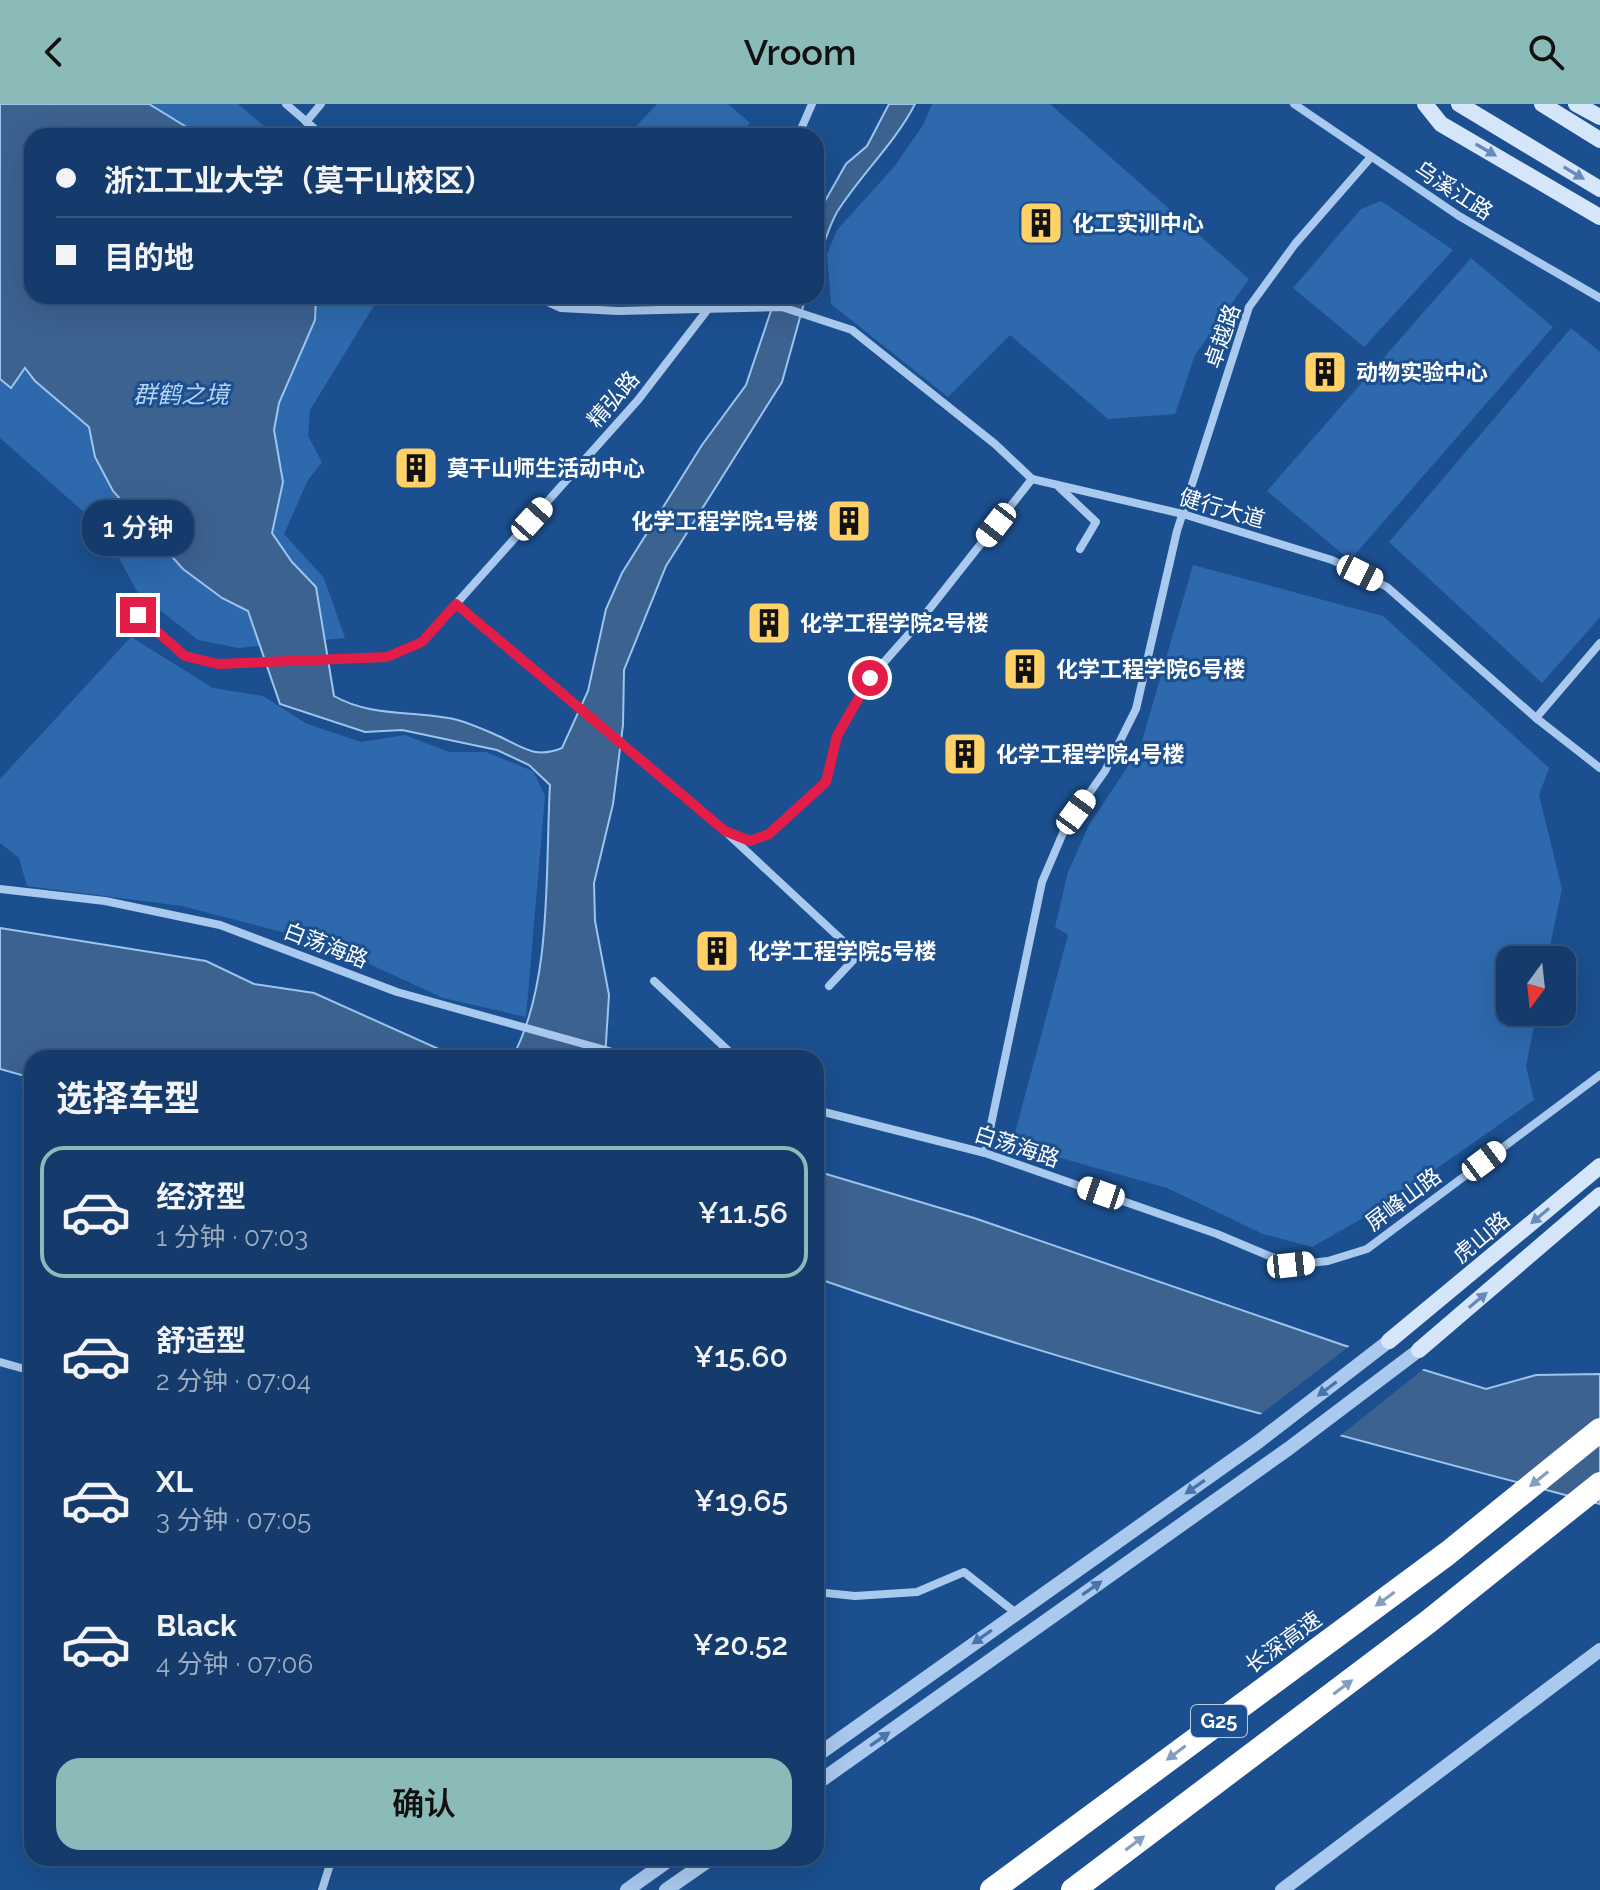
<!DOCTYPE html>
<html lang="zh">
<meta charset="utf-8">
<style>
:root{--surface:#143b6b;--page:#1d4271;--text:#f1f3f6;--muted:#9dadc1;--line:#33557e;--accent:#8bbbb9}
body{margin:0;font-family:Raleway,"Noto Sans SC",sans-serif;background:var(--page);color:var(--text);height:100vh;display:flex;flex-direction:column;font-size:30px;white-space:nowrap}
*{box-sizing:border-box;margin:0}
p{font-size:26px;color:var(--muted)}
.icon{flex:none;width:44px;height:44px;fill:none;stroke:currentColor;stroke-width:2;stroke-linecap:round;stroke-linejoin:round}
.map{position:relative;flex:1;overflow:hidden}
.panel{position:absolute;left:24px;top:946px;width:800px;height:816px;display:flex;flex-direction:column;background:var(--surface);border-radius:24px;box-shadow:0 8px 32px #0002,0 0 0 2px var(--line)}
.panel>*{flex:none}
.guide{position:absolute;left:24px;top:24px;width:800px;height:176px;border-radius:24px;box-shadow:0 8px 32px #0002,0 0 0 2px var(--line);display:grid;align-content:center;height:176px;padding:0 32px;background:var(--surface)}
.needle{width:52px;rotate:195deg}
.controls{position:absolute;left:1496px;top:842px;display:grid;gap:16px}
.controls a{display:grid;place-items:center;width:80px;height:80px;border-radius:16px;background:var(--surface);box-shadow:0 8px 32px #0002,0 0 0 2px var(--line);font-size:40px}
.end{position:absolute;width:36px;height:36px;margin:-18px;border:10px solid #e11d48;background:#fff;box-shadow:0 0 0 4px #fff}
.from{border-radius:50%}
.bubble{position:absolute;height:56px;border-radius:24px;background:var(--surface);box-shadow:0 8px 32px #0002,0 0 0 2px var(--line);font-size:26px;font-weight:600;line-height:56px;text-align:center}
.car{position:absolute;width:24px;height:48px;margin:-24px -12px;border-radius:10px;box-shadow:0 0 6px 2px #0007;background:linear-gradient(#fff 24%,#345 0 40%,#fff 0 76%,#345 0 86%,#fff 0)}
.guide b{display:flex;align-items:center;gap:28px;height:76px;font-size:30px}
.guide b+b{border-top:2px solid var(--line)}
.guide i{width:20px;height:20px;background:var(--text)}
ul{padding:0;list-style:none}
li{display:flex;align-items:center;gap:24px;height:132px;margin:0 16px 12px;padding:0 16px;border:4px solid transparent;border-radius:24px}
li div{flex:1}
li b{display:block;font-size:30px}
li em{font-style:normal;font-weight:600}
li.current{border-color:var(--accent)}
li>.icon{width:72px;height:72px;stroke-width:1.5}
h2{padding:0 32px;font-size:36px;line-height:96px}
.button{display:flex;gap:16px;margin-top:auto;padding:16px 32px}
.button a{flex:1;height:92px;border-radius:24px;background:var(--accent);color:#111;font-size:32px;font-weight:600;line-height:92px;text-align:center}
header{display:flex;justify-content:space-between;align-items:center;height:104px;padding:0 32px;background:var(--accent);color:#111;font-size:36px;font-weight:600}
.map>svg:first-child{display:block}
.green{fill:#2e69ad}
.water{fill:#3c6290;stroke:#9cc4f0;stroke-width:2}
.pier{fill:#1b4f8f}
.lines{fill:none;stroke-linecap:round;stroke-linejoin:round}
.minor{stroke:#a9c9ee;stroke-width:8}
.tertiary{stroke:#a9c9ee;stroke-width:14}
.secondary{stroke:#d6e6fa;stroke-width:16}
.motorway{stroke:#fff;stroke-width:24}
.oneway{fill:#668bba}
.oneway2{fill:#4674ac}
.oneway3{fill:#829ec1}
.route{stroke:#e11d48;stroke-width:10}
.labels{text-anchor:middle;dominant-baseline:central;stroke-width:6;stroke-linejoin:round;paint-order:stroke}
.shield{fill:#1b4f8f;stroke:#bbcadd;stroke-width:2}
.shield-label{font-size:20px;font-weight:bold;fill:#fff}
.street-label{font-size:22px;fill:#fff;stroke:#1b4f8f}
.poi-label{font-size:22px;font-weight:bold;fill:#fff;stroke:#1b4f8f;text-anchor:start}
.water-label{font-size:24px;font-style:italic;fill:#b5d3f5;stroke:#1b4f8f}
</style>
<header><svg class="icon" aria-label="back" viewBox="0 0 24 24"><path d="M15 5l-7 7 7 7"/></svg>Vroom<svg class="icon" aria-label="search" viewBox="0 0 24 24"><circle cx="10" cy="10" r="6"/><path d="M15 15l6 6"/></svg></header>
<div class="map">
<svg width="1600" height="1786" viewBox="0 0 1600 1786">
<rect width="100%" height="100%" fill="#1b4f8f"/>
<g class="green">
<polygon points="0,0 238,0 276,32 32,32 32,192 380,192 310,306 308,332 322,358 308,376 284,430 324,474 345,534 238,544 198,536 138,489 103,425 0,334"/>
<polygon points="657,0 728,0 750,19 738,32 628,31"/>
<polygon points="932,0 1050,0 1249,175 1195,251 1175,310 1108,315 1010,231 948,293 831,200 827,150 837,126 894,63 923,21"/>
<polygon points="1381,97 1453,146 1364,243 1293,184 1361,105"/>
<polygon points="1471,154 1553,223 1350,456 1267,387"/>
<polygon points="1571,224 1600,248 1600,513 1542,579 1389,438"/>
<polygon points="1193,461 1383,512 1549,664 1539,691 1562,785 1547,856 1510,856 1510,908 1537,908 1526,962 1534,996 1379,1105 1312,1143 1263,1130 1167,1084 1012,1040 1068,831 1055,823 1068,768 1089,721 1140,644"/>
<polygon points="131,533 213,584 263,592 307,620 361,638 405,631 449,648 486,648 533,667 545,692 526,913 443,894 324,839 182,802 27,782 19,754 0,739 0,675"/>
</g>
<g class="water">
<path d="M0,0H149L201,32H32V192H316L315,216L279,299L274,326L283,378L272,429L292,458L316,483L334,592C369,612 409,607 448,614C463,616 480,624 494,630C520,641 533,656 562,644L588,587L606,505L622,469L702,341L746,281L776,192H806L782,278L666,462L624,566L623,621L613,700L594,779L595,817L609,891L605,954H512C553,879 545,767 550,681L529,661L497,646L402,626L365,628L280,600L248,507L222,494L183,465L113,387L95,353L89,323L35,277L25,264L11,284L0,275Z"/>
<path d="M889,0H915C895,39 861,70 837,108C828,124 823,144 816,161V113L846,60L867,42Z"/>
<polygon points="0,824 206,857 254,880 314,889 452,951 470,954 32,954 32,974 0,965"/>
<path d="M816,1067L974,1114L1343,1241L1486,1285L1536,1271L1600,1270V1400C1337,1331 1073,1263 816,1174Z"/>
</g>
<polygon class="pier" points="1352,1240 1426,1263 1336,1335 1256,1314"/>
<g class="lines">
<g class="minor">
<polyline points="286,0 323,32"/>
<polyline points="1294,0 1459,112 1600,194"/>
<polyline points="306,18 321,0"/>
<polyline points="798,32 812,0"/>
<polyline points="535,192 561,204 618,207 782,203 852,226 995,340 1032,375 1183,410 1332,456 1387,483 1536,614 1600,664"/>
<polyline points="1059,383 1096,418 1080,445"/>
<polyline points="456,500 725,727 750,737 769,730 826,678 837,632 870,574 916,522 1032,375"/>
<polyline points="138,511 185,552 218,560 387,553 422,538 638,296 718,192"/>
<polyline points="1536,614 1600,539"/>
<polyline points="728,730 858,851 829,882"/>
<polyline points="0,785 105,797 220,821 397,888 634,954"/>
<polyline points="654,877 736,954"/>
<polyline points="816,1006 985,1049 1217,1130 1291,1161 1328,1157 1367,1145 1600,971"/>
<polyline points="985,1049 1042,778 1066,722 1105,667 1136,605 1177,427 1249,203 1295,140 1371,53"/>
<polyline points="0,1258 32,1267"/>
<polyline points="816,1488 855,1492 917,1488 964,1468 1016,1509"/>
<polyline points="322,1786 332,1754"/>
</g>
<g class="tertiary">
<polyline points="816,1652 1258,1338 1389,1237"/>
<polyline points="816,1680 1288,1345 1419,1246"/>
<polyline points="627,1786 672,1754"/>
<polyline points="666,1786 712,1754"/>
<polyline points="1282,1786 1600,1546"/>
</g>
<g class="secondary">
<polyline points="1425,0 1441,20 1600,113"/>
<polyline points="1459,0 1600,85"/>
<polyline points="1542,0 1600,36"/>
<polyline points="1576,0 1600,13"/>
<polyline points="1389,1237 1600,1062"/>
<polyline points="1419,1246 1600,1091"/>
</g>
<g class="motorway">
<polyline points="992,1786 1448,1449 1600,1326"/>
<polyline points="1073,1786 1428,1518 1600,1380"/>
</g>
</g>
<defs><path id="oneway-solid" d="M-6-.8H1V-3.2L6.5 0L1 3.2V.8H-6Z" transform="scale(2)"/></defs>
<g class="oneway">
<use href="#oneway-solid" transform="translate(1486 46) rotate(30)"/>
<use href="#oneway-solid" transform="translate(1574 69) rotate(31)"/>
<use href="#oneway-solid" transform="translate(1540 1112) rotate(140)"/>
<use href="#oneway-solid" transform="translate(1478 1196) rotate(-40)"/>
</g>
<g class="oneway2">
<use href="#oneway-solid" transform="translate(1327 1285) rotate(143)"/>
<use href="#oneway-solid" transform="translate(1195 1383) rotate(145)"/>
<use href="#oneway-solid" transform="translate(1092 1484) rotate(-35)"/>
<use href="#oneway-solid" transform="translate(982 1533) rotate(145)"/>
<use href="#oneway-solid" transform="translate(880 1635) rotate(-35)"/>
</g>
<g class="oneway3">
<use href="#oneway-solid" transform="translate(1539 1375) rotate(141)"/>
<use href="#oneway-solid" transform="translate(1385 1495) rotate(144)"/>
<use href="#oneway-solid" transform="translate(1343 1583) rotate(-37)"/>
<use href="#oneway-solid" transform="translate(1176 1649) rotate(143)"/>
<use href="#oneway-solid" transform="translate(1135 1739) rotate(-37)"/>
</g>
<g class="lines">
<polyline class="route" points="138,511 185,552 218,560 387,553 422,538 456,500 725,727 750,737 769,730 826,678 837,632 870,574"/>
</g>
<defs>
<g id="building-square" transform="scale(2.3)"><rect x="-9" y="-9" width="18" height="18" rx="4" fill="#ffd166" stroke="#1b4f8f"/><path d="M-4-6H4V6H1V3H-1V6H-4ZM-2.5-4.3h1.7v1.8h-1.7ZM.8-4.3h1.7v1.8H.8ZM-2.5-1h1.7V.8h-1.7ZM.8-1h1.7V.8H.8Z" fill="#111"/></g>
</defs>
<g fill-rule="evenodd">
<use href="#building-square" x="1041" y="119"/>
<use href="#building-square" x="1325" y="268"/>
<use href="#building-square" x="416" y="364"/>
<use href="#building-square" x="849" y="417"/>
<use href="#building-square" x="769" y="519"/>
<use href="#building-square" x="1025" y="565"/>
<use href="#building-square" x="965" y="650"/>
<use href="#building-square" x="717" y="847"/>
</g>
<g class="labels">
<rect class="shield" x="1191" y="1601" width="56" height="32" rx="6"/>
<g class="shield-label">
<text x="1219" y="1617">G25</text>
</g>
<g class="street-label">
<text transform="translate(1454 86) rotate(33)">乌溪江路</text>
<text transform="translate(1222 232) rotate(-71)">卓越路</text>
<text transform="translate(613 295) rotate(-49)">精弘路</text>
<text transform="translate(1222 404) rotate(16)">健行大道</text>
<text transform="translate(326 841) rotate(21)">白荡海路</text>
<text transform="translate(1017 1042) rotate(18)">白荡海路</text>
<text transform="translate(1403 1095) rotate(-37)">屏峰山路</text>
<text transform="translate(1481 1133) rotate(-40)">虎山路</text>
<text transform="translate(1283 1538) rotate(-36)">长深高速</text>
</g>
<g class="poi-label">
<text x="1072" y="119">化工实训中心</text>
<text x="1356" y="268">动物实验中心</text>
<text x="447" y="364">莫干山师生活动中心</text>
<text x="818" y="417" text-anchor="end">化学工程学院1号楼</text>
<text x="800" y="519">化学工程学院2号楼</text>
<text x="1056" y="565">化学工程学院6号楼</text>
<text x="996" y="650">化学工程学院4号楼</text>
<text x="748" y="847">化学工程学院5号楼</text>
</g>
<g class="water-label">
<text x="181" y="290">群鹤之境</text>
</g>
</g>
</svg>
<div class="controls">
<a><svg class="needle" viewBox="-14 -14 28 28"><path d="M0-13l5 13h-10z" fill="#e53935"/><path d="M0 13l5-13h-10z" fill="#9dadc1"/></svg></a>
</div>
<i class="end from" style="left:870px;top:574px"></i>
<i class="end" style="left:138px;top:511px"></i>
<div class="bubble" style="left:82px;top:396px;width:112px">1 分钟</div>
<i class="car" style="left:532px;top:415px;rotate:42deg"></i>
<i class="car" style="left:996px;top:421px;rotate:218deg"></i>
<i class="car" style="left:1360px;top:469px;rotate:116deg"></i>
<i class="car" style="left:1076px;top:708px;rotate:36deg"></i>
<i class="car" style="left:1484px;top:1057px;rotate:53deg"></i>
<i class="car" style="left:1101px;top:1089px;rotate:289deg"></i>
<i class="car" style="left:1291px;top:1161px;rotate:84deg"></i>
<div class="guide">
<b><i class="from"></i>浙江工业大学（莫干山校区）</b>
<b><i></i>目的地</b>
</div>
<section class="panel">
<h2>选择车型</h2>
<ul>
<li class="current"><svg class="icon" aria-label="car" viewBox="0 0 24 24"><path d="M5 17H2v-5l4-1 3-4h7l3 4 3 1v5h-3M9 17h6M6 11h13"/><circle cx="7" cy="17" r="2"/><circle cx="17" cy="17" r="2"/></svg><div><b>经济型</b><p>1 分钟 · 07:03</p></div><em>¥11.56</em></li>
<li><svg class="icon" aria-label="car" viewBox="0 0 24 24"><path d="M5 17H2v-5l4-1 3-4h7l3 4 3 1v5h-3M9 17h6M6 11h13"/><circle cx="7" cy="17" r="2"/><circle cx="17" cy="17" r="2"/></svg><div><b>舒适型</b><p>2 分钟 · 07:04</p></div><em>¥15.60</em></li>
<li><svg class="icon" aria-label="car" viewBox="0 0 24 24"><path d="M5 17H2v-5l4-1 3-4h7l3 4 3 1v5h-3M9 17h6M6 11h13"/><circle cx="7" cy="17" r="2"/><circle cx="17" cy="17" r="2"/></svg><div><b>XL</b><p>3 分钟 · 07:05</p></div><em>¥19.65</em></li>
<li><svg class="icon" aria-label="car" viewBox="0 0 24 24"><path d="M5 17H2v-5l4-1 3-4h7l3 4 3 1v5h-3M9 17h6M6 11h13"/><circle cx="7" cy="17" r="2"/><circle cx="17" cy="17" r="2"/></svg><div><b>Black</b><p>4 分钟 · 07:06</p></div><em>¥20.52</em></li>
</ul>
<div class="button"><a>确认</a></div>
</section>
</div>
